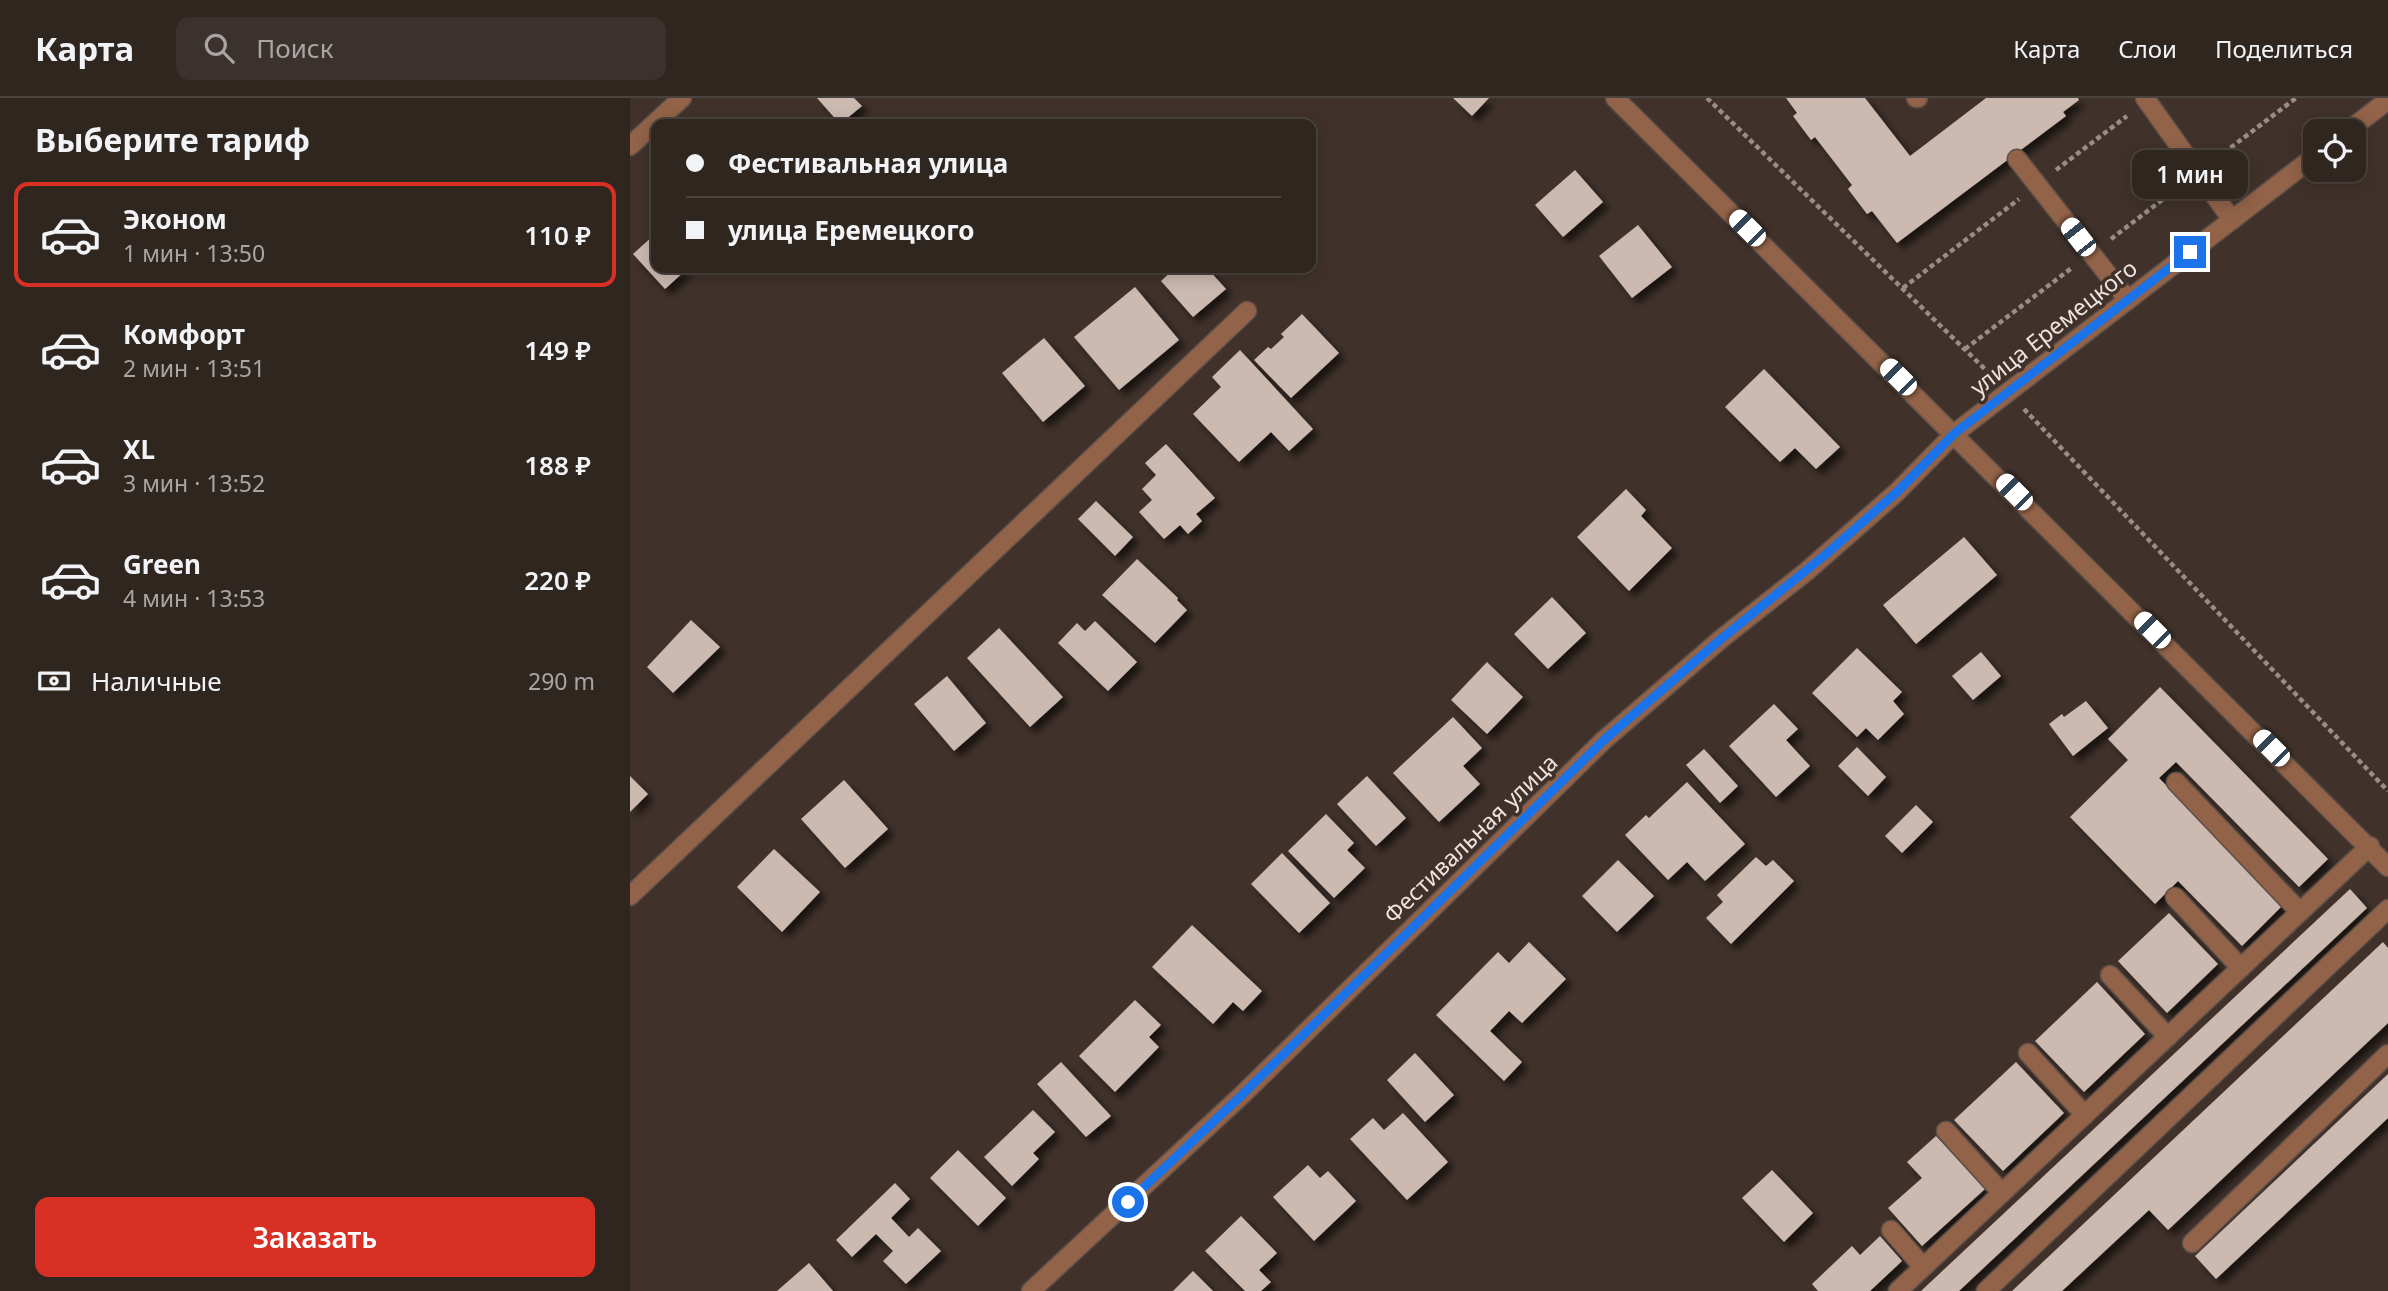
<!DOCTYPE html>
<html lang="ru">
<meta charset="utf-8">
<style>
:root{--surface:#302620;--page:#3c322d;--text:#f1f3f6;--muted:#a8a5a5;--line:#4b433e;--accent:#d93025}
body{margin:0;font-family:"Noto Sans",sans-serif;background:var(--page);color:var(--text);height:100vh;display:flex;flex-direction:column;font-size:26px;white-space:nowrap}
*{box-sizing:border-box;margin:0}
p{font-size:23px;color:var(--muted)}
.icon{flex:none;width:38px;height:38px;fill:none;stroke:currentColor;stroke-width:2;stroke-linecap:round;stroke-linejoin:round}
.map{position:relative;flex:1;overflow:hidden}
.drawer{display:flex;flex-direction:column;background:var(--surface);width:630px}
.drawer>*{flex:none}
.guide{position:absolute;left:21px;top:21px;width:665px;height:154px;border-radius:14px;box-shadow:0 4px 18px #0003,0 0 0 2px var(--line);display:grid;align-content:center;height:154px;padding:0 35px;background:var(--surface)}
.buttons{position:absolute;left:1673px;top:21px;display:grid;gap:14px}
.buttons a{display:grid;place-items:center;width:63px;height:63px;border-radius:14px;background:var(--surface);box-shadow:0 4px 18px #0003,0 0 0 2px var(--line);font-size:35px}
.end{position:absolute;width:32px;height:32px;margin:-16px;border:9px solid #1a73e8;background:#fff;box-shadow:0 0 0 4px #fff}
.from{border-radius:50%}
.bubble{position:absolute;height:49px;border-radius:14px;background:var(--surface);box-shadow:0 4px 18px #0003,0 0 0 2px var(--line);font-size:23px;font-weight:600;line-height:49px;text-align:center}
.car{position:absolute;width:21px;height:42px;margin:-21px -10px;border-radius:9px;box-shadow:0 0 5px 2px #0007;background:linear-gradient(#fff 24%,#345 0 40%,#fff 0 76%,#345 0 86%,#fff 0)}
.guide b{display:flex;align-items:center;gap:24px;height:66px;font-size:26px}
.guide b+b{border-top:2px solid var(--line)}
.guide i{width:18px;height:18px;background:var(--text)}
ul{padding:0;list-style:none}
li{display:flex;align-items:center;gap:21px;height:105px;margin:0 14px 10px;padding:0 21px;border:4px solid transparent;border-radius:14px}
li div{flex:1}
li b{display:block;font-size:26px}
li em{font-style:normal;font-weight:600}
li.selected{border-color:var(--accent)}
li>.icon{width:63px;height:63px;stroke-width:1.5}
h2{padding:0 35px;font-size:32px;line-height:84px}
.pay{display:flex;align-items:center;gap:18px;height:77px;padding:0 35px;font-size:26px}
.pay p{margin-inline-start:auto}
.cta{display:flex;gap:14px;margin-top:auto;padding:14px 35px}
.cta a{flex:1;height:80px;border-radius:14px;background:var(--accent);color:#fff;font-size:28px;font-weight:600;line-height:80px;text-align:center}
header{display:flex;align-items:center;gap:42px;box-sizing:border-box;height:98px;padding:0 35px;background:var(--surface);border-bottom:2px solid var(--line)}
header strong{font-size:33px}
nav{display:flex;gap:38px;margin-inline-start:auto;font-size:24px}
.search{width:490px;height:63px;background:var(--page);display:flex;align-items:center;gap:18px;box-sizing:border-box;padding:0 24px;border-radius:14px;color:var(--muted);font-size:26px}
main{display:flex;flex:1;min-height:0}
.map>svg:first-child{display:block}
.building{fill:#ccbab1;filter:url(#shadow)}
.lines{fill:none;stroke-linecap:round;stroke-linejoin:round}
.minor-casing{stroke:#5c4e48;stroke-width:21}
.path{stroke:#988d87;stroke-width:4.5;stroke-dasharray:5 3.5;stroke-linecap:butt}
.minor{stroke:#926348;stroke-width:18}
.route{stroke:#1a73e8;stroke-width:9}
.labels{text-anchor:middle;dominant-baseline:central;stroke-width:7;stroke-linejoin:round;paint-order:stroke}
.street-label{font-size:23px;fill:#ede4e0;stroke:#40322b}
</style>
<header>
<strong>Карта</strong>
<div class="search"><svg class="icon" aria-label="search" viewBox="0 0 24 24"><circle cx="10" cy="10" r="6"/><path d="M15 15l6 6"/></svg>Поиск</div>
<nav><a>Карта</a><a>Слои</a><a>Поделиться</a></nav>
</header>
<main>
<section class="drawer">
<h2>Выберите тариф</h2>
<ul>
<li class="selected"><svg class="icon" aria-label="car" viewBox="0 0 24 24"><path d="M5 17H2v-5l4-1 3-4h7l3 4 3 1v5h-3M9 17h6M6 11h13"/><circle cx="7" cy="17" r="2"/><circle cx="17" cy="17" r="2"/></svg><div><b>Эконом</b><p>1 мин · 13:50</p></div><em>110 ₽</em></li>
<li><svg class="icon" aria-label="car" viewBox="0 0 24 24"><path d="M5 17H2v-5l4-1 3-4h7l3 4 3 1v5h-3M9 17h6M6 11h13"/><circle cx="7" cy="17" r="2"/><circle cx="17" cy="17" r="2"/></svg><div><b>Комфорт</b><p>2 мин · 13:51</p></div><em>149 ₽</em></li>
<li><svg class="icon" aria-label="car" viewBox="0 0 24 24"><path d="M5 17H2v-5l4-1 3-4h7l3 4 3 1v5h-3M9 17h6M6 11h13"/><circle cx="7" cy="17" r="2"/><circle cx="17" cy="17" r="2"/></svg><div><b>XL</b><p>3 мин · 13:52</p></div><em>188 ₽</em></li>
<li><svg class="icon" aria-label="car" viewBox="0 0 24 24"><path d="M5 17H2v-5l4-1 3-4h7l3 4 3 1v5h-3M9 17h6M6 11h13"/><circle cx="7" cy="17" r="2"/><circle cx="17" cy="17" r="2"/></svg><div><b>Green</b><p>4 мин · 13:53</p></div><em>220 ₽</em></li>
</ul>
<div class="pay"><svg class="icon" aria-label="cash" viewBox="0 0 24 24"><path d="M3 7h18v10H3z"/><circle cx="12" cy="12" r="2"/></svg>Наличные<p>290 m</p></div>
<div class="cta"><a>Заказать</a></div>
</section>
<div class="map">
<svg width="1758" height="1193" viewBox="0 0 1758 1193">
<defs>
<filter id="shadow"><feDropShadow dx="6" dy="6" stdDeviation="3.5" flood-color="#0009"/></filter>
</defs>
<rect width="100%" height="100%" fill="#40322b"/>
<g class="building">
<polygon points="187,0 224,0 232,8 210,26"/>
<polygon points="823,0 859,0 842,18"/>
<polygon points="1156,0 1235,0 1280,58 1356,0 1448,0 1449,2 1433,14 1436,18 1267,145 1242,113 1237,116 1218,91 1222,87 1185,39 1181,42 1163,18 1167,15"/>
<polygon points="945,72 973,104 933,139 905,107"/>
<polygon points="1008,127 1042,169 1002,200 969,158"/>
<polygon points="24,137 26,139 26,170 54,170 56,172 35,191 3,156"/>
<polygon points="545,170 577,170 596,191 563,219 531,183"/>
<polygon points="505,189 549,242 489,292 444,239"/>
<polygon points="672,216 709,255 661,300 624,262 638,249 641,251 654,239 651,236"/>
<polygon points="414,240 455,288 413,324 372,275"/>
<polygon points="610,252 683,331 659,353 641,334 609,364 563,316 591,289 582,279"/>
<polygon points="1134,271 1210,349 1186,371 1165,350 1150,364 1095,309"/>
<polygon points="536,346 585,400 566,416 572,423 558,436 550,427 534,441 509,414 522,402 512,391 526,377 515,365"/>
<polygon points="996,391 1016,412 1011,418 1042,450 999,493 947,439"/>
<polygon points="466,403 503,439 485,458 448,421"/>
<polygon points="1334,439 1367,477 1286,546 1253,507"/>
<polygon points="507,461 548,500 547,502 557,512 525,545 472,497"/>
<polygon points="922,499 956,535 918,571 884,536"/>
<polygon points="61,522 90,549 43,595 17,569"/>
<polygon points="465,523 507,564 478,593 428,545 447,525 455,533"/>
<polygon points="369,530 433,599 400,629 337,560"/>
<polygon points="1227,550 1272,594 1263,603 1274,616 1248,642 1236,630 1227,639 1182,595"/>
<polygon points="1351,554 1371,578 1343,602 1322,578"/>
<polygon points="857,564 893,599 857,636 821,602"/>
<polygon points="317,578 356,625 324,653 284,606"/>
<polygon points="1530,589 1698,761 1669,789 1546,664 1529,680 1653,807 1612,848 1548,783 1525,806 1440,719 1498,662 1478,641"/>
<polygon points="1456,603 1478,630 1443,658 1419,626 1432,616 1434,619"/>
<polygon points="1144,606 1168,631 1156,642 1180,668 1146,699 1099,648"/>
<polygon points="823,619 852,650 833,668 850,686 809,724 763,675"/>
<polygon points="1227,649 1256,679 1238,698 1208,668"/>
<polygon points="1074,651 1108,688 1090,705 1056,667"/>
<polygon points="0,678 18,696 0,714"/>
<polygon points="737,678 776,720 746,748 707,706"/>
<polygon points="214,682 258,731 215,770 171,721"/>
<polygon points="1057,684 1115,746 1075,783 1057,764 1038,782 995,737 1016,717 1019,720"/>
<polygon points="1286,707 1303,724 1272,755 1255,738"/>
<polygon points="696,716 724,745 717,752 735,770 704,800 658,753"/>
<polygon points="144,751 190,794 152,834 107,789"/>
<polygon points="652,755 700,805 669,835 621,786"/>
<polygon points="1126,759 1136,768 1143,762 1164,783 1101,846 1076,820 1093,804 1087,797"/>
<polygon points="988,762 1024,798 987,834 952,798"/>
<polygon points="1720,791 1737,810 1329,1193 1291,1193"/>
<polygon points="1539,815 1588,866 1537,915 1488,863"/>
<polygon points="562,827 632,893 613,913 603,904 583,926 522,869"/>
<polygon points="899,844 936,881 892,925 879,913 860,933 892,964 874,983 806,917 868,854 879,865"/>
<polygon points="1753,844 1758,850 1758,925 1538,1132 1519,1112 1432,1193 1382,1193"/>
<polygon points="1467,884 1515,936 1454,994 1405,943"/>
<polygon points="505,902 531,927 519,939 529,949 485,994 449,958"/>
<polygon points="785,955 824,997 795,1024 757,982"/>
<polygon points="431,964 481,1018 456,1039 407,986"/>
<polygon points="1386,964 1434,1015 1373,1073 1324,1022"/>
<polygon points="1758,976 1758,1020 1586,1181 1565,1158"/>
<polygon points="403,1012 425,1034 403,1055 409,1061 382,1088 354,1059"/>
<polygon points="773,1015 818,1064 777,1102 720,1041 743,1020 754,1032"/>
<polygon points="1306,1038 1355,1091 1292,1148 1258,1110 1292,1080 1277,1064"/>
<polygon points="328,1052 376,1100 348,1128 300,1080"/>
<polygon points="678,1067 690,1080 698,1073 726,1103 684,1143 643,1099"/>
<polygon points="1142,1072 1183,1115 1154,1144 1112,1100"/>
<polygon points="265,1085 280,1101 261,1120 279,1139 288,1130 311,1153 276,1186 253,1163 263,1153 246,1136 222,1159 206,1142"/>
<polygon points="611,1118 647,1155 629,1172 641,1184 631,1193 615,1193 575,1153"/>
<polygon points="1250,1138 1272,1163 1240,1193 1188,1193 1182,1186 1222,1148 1230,1157"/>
<polygon points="179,1165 203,1193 147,1193"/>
<polygon points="563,1173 583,1193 543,1193"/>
</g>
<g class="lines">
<g class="minor-casing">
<g id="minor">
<polyline points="985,0 1758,769"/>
<polyline points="1286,0 1288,0"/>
<polyline points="1515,0 1602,122"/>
<polyline points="1718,33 1758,2"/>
<polyline points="0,48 52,0"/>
<polyline points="1387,61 1498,202"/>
<polyline points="1546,684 1670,814"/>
<polyline points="0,798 617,213"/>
<polyline points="1545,799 1611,870"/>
<polyline points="1480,877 1538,939"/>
<polyline points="1398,955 1455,1017"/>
<polyline points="1316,1033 1372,1095"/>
<polyline points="1261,1132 1293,1169"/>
<polyline points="1562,1145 1758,956"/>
<polyline points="401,1193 613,996 974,642 1091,541 1177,473 1267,394 1325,335 1685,58"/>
<polyline points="1268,1193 1740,748"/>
<polyline points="1356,1193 1758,811"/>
</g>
</g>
<g class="path">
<polyline points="1077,0 1361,277"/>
<polyline points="1587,60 1666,0"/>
<polyline points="1426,72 1497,18"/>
<polyline points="1481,141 1549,89"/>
<polyline points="1273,190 1389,101"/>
<polyline points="1335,251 1443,169"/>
<polyline points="1394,311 1758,693"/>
</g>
<use href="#minor" class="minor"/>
</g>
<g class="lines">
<polyline class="route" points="498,1104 613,996 974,642 1091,541 1195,457 1267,394 1325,335 1560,154"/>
</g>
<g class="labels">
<g class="street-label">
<text transform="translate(1423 229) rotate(-38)">улица Еремецкого</text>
<text transform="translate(840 740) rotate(-44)">Фестивальная улица</text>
</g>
</g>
</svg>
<div class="buttons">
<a><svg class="icon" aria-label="locate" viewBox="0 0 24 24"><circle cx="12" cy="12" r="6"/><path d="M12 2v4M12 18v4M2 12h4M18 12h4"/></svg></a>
</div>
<i class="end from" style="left:498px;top:1104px"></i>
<i class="end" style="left:1560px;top:154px"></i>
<div class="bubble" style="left:1502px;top:52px;width:116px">1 мин</div>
<i class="car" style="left:1117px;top:130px;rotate:315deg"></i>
<i class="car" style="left:1448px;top:139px;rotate:322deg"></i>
<i class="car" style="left:1268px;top:279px;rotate:315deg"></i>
<i class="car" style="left:1384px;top:394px;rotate:315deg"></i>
<i class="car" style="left:1522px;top:532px;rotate:315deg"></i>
<i class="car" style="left:1641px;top:650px;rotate:315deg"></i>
<div class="guide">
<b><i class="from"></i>Фестивальная улица</b>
<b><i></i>улица Еремецкого</b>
</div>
</div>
</main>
